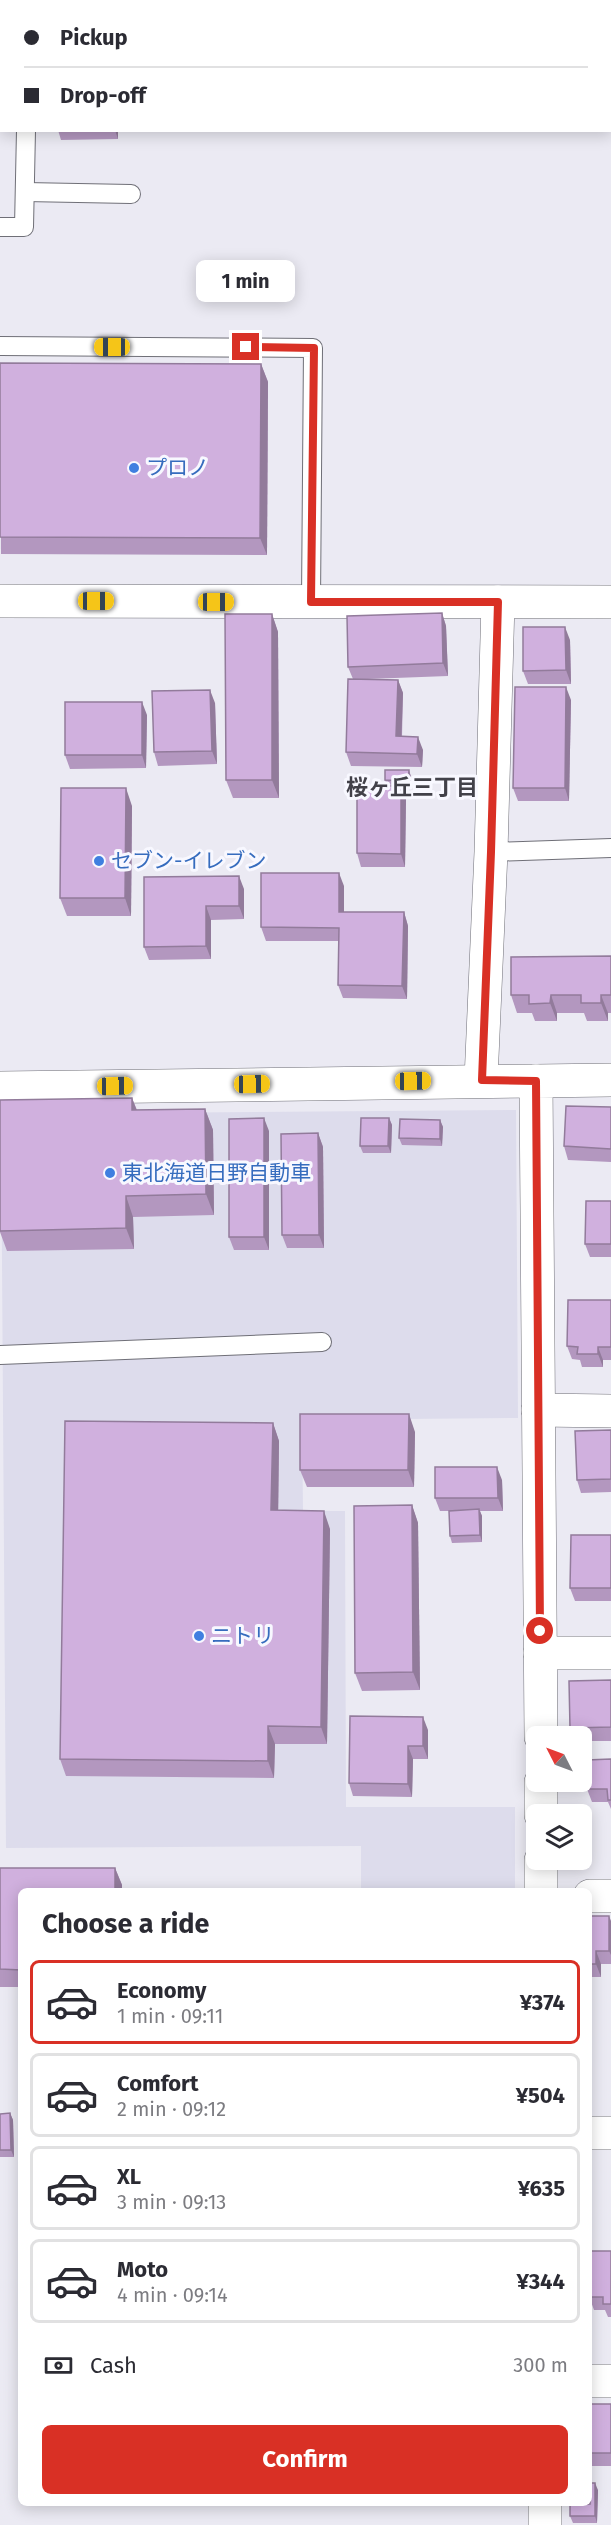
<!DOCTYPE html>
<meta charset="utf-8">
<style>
:root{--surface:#fff;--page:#f7f7f7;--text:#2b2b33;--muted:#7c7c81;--line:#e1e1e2;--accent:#d93025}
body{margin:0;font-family:"Fira Sans","Noto Sans JP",sans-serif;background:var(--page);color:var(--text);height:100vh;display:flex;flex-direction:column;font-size:22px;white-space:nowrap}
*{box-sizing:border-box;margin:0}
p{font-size:20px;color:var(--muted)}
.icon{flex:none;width:33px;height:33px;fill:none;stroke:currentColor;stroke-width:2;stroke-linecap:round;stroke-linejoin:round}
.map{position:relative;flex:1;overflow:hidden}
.details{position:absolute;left:18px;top:1888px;width:574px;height:618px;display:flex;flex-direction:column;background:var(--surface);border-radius:9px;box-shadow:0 3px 15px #0003}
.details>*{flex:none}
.hud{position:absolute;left:0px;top:0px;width:612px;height:132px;box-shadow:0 3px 15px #0003;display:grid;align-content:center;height:132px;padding:0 24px;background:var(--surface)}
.needle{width:39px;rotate:312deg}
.fabs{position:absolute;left:526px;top:1726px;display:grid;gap:12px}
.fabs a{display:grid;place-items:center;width:66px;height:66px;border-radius:9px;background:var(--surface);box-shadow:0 3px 15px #0003;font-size:30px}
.end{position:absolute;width:27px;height:27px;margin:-14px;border:8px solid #d93025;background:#fff;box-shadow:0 0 0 3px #fff}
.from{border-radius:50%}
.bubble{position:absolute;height:42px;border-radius:9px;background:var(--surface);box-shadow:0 3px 15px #0003;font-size:20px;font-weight:700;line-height:42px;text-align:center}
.car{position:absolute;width:18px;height:36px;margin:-18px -9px;border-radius:8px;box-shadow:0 0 4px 2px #0007;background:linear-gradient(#f5c518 24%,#345 0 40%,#f5c518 0 76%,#345 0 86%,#f5c518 0)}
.hud b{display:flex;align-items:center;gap:21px;height:57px;font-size:22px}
.hud b+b{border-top:2px solid var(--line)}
.hud i{width:15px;height:15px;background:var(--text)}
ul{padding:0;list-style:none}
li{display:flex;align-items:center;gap:18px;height:84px;margin:0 12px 9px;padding:0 12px;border:3px solid var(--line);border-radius:9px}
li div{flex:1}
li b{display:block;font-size:22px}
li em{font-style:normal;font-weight:700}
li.current{border-color:var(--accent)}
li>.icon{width:54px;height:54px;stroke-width:1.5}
h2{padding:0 24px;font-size:27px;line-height:72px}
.pay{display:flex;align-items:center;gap:15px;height:66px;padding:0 24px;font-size:22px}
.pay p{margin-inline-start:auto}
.action{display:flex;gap:12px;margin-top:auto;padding:12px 24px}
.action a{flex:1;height:69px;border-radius:9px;background:var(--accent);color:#fff;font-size:24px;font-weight:700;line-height:69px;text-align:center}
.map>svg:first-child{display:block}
.built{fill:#dddcec}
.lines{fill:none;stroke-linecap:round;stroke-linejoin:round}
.service-casing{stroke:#6f6f77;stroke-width:20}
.minor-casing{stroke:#6f6f77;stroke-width:34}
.service{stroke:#fff;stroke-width:18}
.minor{stroke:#fff;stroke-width:33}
.wall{fill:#b397bf}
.shaded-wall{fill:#927b9b}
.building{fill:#d0b0de;stroke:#927b9b;stroke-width:1.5}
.route{stroke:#d93025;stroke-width:8}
.shop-dot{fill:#3f7fe0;stroke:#f8f8ff;stroke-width:2}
.labels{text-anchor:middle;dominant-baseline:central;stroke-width:6;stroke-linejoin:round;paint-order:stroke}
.shop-label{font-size:21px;fill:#366cbe;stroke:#f8f8ff;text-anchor:start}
.neighbourhood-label{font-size:22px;font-weight:bold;fill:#424149;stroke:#f8f8ff}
</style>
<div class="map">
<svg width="611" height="2525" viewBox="0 0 611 2525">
<rect width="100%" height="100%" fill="#ebeaf3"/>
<polygon class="built" points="516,1110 518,1418 302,1420 303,1511 345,1511 346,1807 515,1807 515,1891 361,1891 361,1846 6,1848 1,1114"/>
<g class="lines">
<g class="service-casing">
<g id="service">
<polyline points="29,2 29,0"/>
<polyline points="25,192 131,194"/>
<polyline points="0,227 24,227 26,130"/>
<polyline points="0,346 313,348 311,602"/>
<polyline points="491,852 611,848"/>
<polyline points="0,1355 322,1342"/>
</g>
</g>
<g class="minor-casing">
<g id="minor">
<polyline points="0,601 611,602"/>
<polyline points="481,1080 491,852 498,602"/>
<polyline points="0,1088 536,1081"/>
<polyline points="538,1410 611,1411"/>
<polyline points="540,1653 611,1653"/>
<polyline points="541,1737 536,1081 611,1080"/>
<polyline points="541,1782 541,1815"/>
<polyline points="541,1860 541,1892"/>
<polyline points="590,1896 611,1896"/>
<polyline points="590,2133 611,2133"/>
<polyline points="590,2381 611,2381"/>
<polyline points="545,2504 545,2525"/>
</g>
</g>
<use href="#service" class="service"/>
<use href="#minor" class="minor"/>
</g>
<g class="wall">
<polygon points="58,130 118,130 118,139 61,140"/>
<polygon points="0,363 261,364 268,382 267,555 1,554"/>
<polygon points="442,613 446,626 448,676 368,679 398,680 403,693 402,737 423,750 422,767 351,766 346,752 353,679 348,667"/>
<polygon points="272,614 278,632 279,798 233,798 226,780"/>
<polygon points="570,640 571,684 528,684 523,671"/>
<polygon points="571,700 569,801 518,801 513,788"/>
<polygon points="215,703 217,764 158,766 154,752"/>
<polygon points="147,715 146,768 70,769 65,755"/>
<polygon points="409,770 411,777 411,788 402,788 406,799 405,867 361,867 357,853 387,786 385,780"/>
<polygon points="132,806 131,916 67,916 60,898"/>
<polygon points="144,877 244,889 244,919 211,920 211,959 149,960 144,947"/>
<polygon points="344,886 344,912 404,912 408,926 407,999 343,998 338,985 339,941 266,941 261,927"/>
<polygon points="611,956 611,1013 608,1013 608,1021 587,1021 584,1013 557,1013 557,1021 535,1021 532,1013 517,1013 511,995"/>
<polygon points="132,1098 137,1110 205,1109 213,1130 214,1215 133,1217 134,1249 7,1251 0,1232 0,1100"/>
<polygon points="611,1107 611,1162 568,1160 564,1146"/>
<polygon points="389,1118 392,1125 391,1153 363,1153 360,1146"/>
<polygon points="440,1120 443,1127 442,1146 402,1145 399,1138"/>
<polygon points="269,1131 269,1250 234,1250 229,1237"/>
<polygon points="318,1133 323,1147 324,1248 287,1248 282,1235"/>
<polygon points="611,1201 611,1257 590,1257 585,1244"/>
<polygon points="611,1300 611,1360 603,1360 603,1367 582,1367 580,1360 572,1359 567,1346"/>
<polygon points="273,1423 279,1441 278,1511 330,1529 327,1744 275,1744 274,1778 66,1776 60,1759"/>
<polygon points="611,1430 611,1492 581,1493 577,1480"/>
<polygon points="415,1432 414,1487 307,1487 300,1470"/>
<polygon points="502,1480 503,1511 480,1511 482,1516 482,1542 452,1543 450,1536 449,1511 440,1511 435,1498"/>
<polygon points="412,1505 418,1523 420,1690 362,1691 355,1673"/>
<polygon points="611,1535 611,1601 575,1601 570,1588"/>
<polygon points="611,1680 611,1741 582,1741 582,1737 573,1737 570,1728"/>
<polygon points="428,1730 428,1759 413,1759 412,1797 353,1796 349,1783"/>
<polygon points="611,1759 611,1809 608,1802 592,1802 587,1789"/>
<polygon points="0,1868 115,1868 122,1885 21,1892 21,1987 0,1987"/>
<polygon points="590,1916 611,1921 611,1964 601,1964 601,1977 590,1977"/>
<polygon points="10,2113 13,2120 14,2157 0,2157 0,2114"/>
<polygon points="590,2251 611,2251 611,2317 608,2317 605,2310 594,2310 590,2299"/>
<rect x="590" y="2404" width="21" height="62"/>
<polygon points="598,2490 597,2523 573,2523 570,2516"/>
</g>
<g class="shaded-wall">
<polygon points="115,130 118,130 118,139"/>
<polygon points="261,364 268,382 267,555 260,538"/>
<polygon points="442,613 446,626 448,676 443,663"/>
<polygon points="272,614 278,632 279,798 272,780"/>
<polygon points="565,627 570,640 571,684 566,670"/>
<polygon points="398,680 403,693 401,749 396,736"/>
<polygon points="566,687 571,700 569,801 565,788"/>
<polygon points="210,690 215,703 217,764 212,751"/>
<polygon points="142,702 147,715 146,768 142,755"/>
<polygon points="418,737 423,750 422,767 417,754"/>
<polygon points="409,770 411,777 411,788 408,781"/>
<polygon points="401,786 406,799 405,867 401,854"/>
<polygon points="126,788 132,806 131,916 125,898"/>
<polygon points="339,873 344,886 344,925 339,912"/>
<polygon points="239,876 244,889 244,919 239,906"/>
<polygon points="206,906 211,920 211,959 206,946"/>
<polygon points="404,912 408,926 407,999 402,986"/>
<polygon points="551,995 557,1013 557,1021 550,1003"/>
<polygon points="601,995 608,1013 608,1021 601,1003"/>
<polygon points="132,1098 140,1119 132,1110"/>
<polygon points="205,1109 213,1130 214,1215 206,1194"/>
<polygon points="264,1118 269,1131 269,1250 264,1237"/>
<polygon points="389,1118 392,1125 391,1153 388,1146"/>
<polygon points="440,1120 443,1127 442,1146 440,1139"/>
<polygon points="318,1133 323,1147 324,1248 319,1235"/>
<polygon points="126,1196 133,1217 134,1249 126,1228"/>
<polygon points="598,1347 603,1360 603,1367 598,1354"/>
<polygon points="409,1414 415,1432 414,1487 408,1470"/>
<polygon points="273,1423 279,1441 278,1528 271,1510"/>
<polygon points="497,1467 502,1480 503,1511 498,1498"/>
<polygon points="412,1505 418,1523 420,1690 413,1672"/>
<polygon points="479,1509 482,1516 482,1542 480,1535"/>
<polygon points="324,1511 330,1529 327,1744 321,1727"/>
<polygon points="423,1717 428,1730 428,1759 423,1746"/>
<polygon points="268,1726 275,1744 274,1778 268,1761"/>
<polygon points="408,1746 413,1759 412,1797 408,1784"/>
<polygon points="115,1868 122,1885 122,1892 115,1892"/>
<polygon points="609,1916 611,1921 611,1955 609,1951"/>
<polygon points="596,1951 601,1964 601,1977 596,1964"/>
<polygon points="10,2113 13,2120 14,2157 11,2150"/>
<polygon points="595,2483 598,2490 597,2523 595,2516"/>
</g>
<g class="building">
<polygon points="0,363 261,364 260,538 0,537"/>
<polygon points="442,613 443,663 348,667 347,616"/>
<polygon points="225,614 272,614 272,780 226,780"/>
<polygon points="523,627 565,627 566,670 523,671"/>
<polygon points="348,679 398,680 396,736 418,737 417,754 346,752"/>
<polygon points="515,687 566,687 565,788 513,788"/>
<polygon points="210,690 212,751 154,752 152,691"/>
<rect x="65" y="702" width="77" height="53"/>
<polygon points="385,770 409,770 408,781 385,780"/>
<polygon points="357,786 401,786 401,854 357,853"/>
<polygon points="61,788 126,788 125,898 60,898"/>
<polygon points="261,873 339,873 339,912 404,912 402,986 338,985 339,928 261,927"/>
<polygon points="239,876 239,906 206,906 206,946 144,947 144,877"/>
<polygon points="611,956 611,995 601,995 601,1003 581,1003 581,995 551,995 550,1003 529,1004 529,995 511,995 511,957"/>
<polygon points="132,1098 132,1110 205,1109 206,1194 126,1196 126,1228 0,1231 0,1100"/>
<polygon points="566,1106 611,1107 611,1149 564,1146"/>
<polygon points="264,1118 264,1237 229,1237 229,1119"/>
<polygon points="361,1118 389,1118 388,1146 360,1146"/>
<polygon points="400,1119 440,1120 440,1139 399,1138"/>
<polygon points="318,1133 319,1235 282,1235 281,1134"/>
<polygon points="586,1201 611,1201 611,1244 585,1244"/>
<polygon points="568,1300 611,1300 611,1347 598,1347 598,1354 577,1354 578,1347 567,1346"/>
<polygon points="300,1414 409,1414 408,1470 300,1470"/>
<polygon points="65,1421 273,1423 271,1510 324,1511 321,1727 268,1726 268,1761 60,1759"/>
<polygon points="611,1430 611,1479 577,1480 575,1431"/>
<polygon points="435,1467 497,1467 498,1498 435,1498"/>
<polygon points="412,1505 413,1672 355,1673 354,1506"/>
<polygon points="479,1509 480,1535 450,1536 449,1511"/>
<polygon points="571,1535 611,1535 611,1588 570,1588"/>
<polygon points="611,1680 611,1727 570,1728 569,1681"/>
<polygon points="350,1716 423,1717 423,1746 408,1746 408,1784 349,1783"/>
<polygon points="611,1759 611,1800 608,1800 607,1789 587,1789 587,1760"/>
<polygon points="0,1868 115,1868 115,1892 21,1892 21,1970 0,1969"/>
<polygon points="590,1916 609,1916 609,1951 596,1951 596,1964 590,1964"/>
<polygon points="10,2113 11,2150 0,2150 0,2114"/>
<polygon points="590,2251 611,2251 611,2304 603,2304 603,2297 590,2297"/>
<rect x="590" y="2404" width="21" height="49"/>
<polygon points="590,2483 595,2483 595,2516 570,2516 570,2504 590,2504"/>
</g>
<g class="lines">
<polyline class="route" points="246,347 314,348 311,602 498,602 491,852 482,1080 536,1081 540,1631"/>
</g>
<g class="shop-dot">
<circle cx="134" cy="468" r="6"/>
<circle cx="99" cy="861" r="6"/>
<circle cx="110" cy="1173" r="6"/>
<circle cx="199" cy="1636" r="6"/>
</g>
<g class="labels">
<g class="shop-label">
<text x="146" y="468">プロノ</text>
<text x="111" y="861">セブン-イレブン</text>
<text x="122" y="1173">東北海道日野自動車</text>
<text x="211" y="1636">ニトリ</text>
</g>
<g class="neighbourhood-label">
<text x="412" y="787">桜ヶ丘三丁目</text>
</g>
</g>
</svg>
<div class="fabs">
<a><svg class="needle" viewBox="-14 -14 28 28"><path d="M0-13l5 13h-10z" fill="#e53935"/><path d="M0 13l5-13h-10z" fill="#7c7c81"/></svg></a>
<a><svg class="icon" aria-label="layers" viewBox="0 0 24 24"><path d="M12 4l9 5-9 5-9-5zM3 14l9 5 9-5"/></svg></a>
</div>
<i class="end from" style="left:540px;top:1631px"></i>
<i class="end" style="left:246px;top:347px"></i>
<div class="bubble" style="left:196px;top:260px;width:99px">1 min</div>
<i class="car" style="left:112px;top:347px;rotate:270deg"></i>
<i class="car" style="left:96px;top:601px;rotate:90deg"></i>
<i class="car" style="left:216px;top:602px;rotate:90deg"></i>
<i class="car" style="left:413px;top:1081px;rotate:89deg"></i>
<i class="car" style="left:252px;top:1084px;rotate:89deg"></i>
<i class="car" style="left:115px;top:1086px;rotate:89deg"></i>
<div class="hud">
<b><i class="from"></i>Pickup</b>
<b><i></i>Drop-off</b>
</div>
<section class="details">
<h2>Choose a ride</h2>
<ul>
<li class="current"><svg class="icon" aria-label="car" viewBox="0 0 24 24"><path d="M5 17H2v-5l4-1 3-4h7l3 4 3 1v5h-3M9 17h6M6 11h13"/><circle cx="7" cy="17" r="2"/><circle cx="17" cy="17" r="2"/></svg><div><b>Economy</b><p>1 min · 09:11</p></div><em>¥374</em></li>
<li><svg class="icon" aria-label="car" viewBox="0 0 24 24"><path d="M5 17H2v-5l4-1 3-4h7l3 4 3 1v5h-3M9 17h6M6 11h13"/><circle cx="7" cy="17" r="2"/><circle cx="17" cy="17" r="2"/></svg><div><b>Comfort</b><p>2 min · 09:12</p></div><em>¥504</em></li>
<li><svg class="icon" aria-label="car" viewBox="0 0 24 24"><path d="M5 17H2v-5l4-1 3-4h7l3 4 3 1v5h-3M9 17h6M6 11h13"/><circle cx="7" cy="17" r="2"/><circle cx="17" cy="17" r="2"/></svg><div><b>XL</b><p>3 min · 09:13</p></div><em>¥635</em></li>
<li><svg class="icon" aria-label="car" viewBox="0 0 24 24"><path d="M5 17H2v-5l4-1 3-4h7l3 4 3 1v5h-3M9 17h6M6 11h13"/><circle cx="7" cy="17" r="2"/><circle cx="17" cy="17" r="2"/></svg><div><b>Moto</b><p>4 min · 09:14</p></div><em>¥344</em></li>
</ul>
<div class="pay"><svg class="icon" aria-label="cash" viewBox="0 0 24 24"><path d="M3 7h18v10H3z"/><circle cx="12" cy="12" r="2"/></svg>Cash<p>300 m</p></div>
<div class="action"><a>Confirm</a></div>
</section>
</div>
